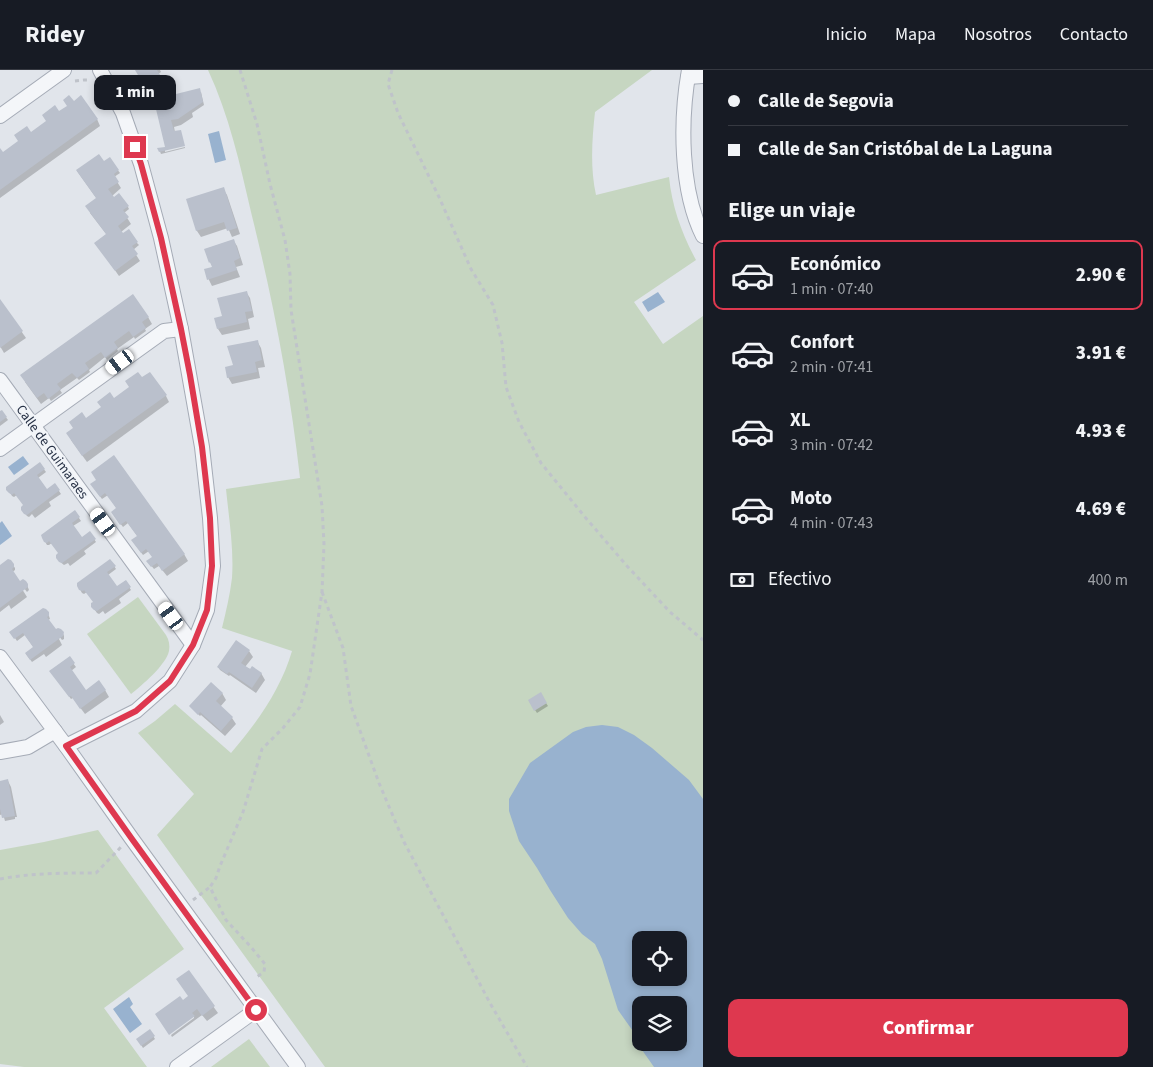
<!DOCTYPE html>
<html lang="es">
<meta charset="utf-8">
<style>
:root{--surface:#171b24;--page:#242831;--text:#f1f3f6;--muted:#9ea1a6;--line:#363941;--accent:#de384f}
body{margin:0;font-family:"Source Sans 3",sans-serif;background:var(--page);color:var(--text);height:100vh;display:flex;flex-direction:column;font-size:19px;white-space:nowrap}
*{box-sizing:border-box;margin:0}
p{font-size:16px;color:var(--muted)}
.icon{flex:none;width:28px;height:28px;fill:none;stroke:currentColor;stroke-width:2;stroke-linecap:round;stroke-linejoin:round}
.map{position:relative;flex:1;overflow:hidden}
.sheet{display:flex;flex-direction:column;background:var(--surface);width:450px}
.sheet>*{flex:none}
.banner{display:grid;align-content:center;height:110px;padding:0 25px;background:var(--surface)}
.controls{position:absolute;left:632px;top:861px;display:grid;gap:10px}
.controls a{display:grid;place-items:center;width:55px;height:55px;border-radius:10px;background:var(--surface);box-shadow:0 2px 8px #0003;font-size:25px}
.end{position:absolute;width:22px;height:22px;margin:-11px;border:6px solid #de384f;background:#fff;box-shadow:0 0 0 2px #fff}
.from{border-radius:50%}
.bubble{position:absolute;height:35px;border-radius:10px;background:var(--surface);box-shadow:0 2px 8px #0003;font-size:16px;font-weight:800;line-height:35px;text-align:center}
.car{position:absolute;width:15px;height:30px;margin:-15px -8px;border-radius:6px;box-shadow:0 0 4px 1px #0007;background:linear-gradient(#fff 24%,#345 0 40%,#fff 0 76%,#345 0 86%,#fff 0)}
.banner b{display:flex;align-items:center;gap:18px;height:48px;font-size:19px}
.banner b+b{border-top:1px solid var(--line)}
.banner i{width:12px;height:12px;background:var(--text)}
ul{padding:0;list-style:none}
li{display:flex;align-items:center;gap:15px;height:70px;margin:0 10px 8px;padding:0 15px;border:2px solid transparent;border-radius:10px}
li div{flex:1}
li b{display:block;font-size:19px}
li em{font-style:normal;font-weight:800}
li.selected{border-color:var(--accent)}
li>.icon{width:45px;height:45px;stroke-width:1.5}
h2{padding:0 25px;font-size:22px;line-height:60px}
.pay{display:flex;align-items:center;gap:12px;height:55px;padding:0 25px;font-size:19px}
.pay p{margin-inline-start:auto}
.cta{display:flex;gap:10px;margin-top:auto;padding:10px 25px}
.cta a{flex:1;height:58px;border-radius:10px;background:var(--accent);color:#fff;font-size:20px;font-weight:800;line-height:58px;text-align:center}
header{display:flex;align-items:center;gap:30px;box-sizing:border-box;height:70px;padding:0 25px;background:var(--surface);border-bottom:1px solid var(--line)}
header strong{font-size:24px}
nav{display:flex;gap:28px;margin-inline-start:auto;font-size:18px}
main{display:flex;flex:1;min-height:0}
.map>svg:first-child{display:block}
.green{fill:#c6d6c1;fill-rule:evenodd}
.water{fill:#98b2cf;fill-rule:evenodd}
.shadow{fill:#0003}
.building{fill:#bac0cc}
.lines{fill:none;stroke-linecap:round;stroke-linejoin:round}
.street-casing{stroke:#a5abb6;stroke-width:16}
.path{stroke:#bfc3ca;stroke-width:3;stroke-dasharray:4 4;stroke-linecap:butt}
.street{stroke:#f4f6f9;stroke-width:14}
.route{stroke:#de384f;stroke-width:6}
.labels{text-anchor:middle;dominant-baseline:central;stroke-width:4;stroke-linejoin:round;paint-order:stroke}
.street-label{font-size:14px;fill:#273145;stroke:#f1f4f8}
</style>
<header>
<strong>Ridey</strong>
<nav><a>Inicio</a><a>Mapa</a><a>Nosotros</a><a>Contacto</a></nav>
</header>
<main>
<div class="map">
<svg width="703" height="997" viewBox="0 0 703 997">
<rect width="100%" height="100%" fill="#e1e5eb"/>
<g class="green">
<path d="M208,0H652L595,42C592,69 590,98 596,125L669,107C672,137 682,164 696,190L634,232L663,274L703,246V997H325L157,765L194,724L138,663L155,651L175,634L231,683C257,653 281,619 292,581L222,558C226,541 230,525 232,508C234,479 229,449 226,419L300,408C290,318 273,230 251,142C240,94 229,45 208,0ZM641,870H679V908H641ZM641,935H679V972H641Z"/>
<path d="M138,527L166,565C169,570 170,575 169,581C166,595 142,615 131,624L87,564Z"/>
<polygon points="98,760 184,879 104,938 147,997 24,997 0,994 0,780 44,772"/>
<polygon points="249,969 270,997 211,997"/>
</g>
<g class="water">
<polygon points="219,61 226,90 215,93 208,64"/>
<polygon points="658,222 665,232 648,242 642,232"/>
<polygon points="23,386 29,394 14,405 8,397"/>
<polygon points="2,451 12,466 0,475 0,453"/>
<path d="M602,655L618,657L634,665L652,678L689,710L703,729V997H654L642,980L635,964L618,940L602,889L595,874L582,864L568,848L550,820L537,798L519,771L509,741V729L530,693L573,662L586,657ZM641,870H679V908H641ZM641,935H679V972H641Z"/>
<polygon points="129,927 133,934 130,937 142,954 130,963 113,939"/>
</g>
<g class="shadow">
<polygon points="137,0 160,0 161,2 158,4 162,11 148,19"/>
<polygon points="201,22 204,35 192,43 193,47 181,55 174,57 175,62 165,79 165,82 185,77 185,78 161,84 159,79 166,78 156,35"/>
<polygon points="73,33 97,49 100,56 0,128 0,80 3,84"/>
<polygon points="109,89 120,103 114,107 121,118 112,126 128,137 129,139 124,143 131,154 121,162 126,170 128,161 137,173 139,175 133,180 140,191 119,206 100,179 107,165 90,143 97,129 77,101 107,98"/>
<polygon points="223,119 227,125 240,164 232,167 228,158 201,167 197,161 188,130"/>
<polygon points="233,170 237,176 243,195 236,197 240,207 212,216 209,210 206,200 213,197 210,192"/>
<polygon points="246,222 250,228 254,247 248,249 250,259 222,265 218,259 224,247"/>
<polygon points="0,231 26,268 4,283 0,276"/>
<polygon points="148,247 152,254 145,259 146,261 135,269 134,267 117,279 118,281 107,290 105,287 89,300 90,302 79,310 77,308 60,320 62,323 51,331 49,328 41,334 25,312"/>
<polygon points="257,271 261,278 265,297 258,298 260,308 232,314 228,307 234,296"/>
<polygon points="142,309 166,326 169,332 87,392 71,370 86,350"/>
<polygon points="2,342 8,350 0,356 0,343"/>
<polygon points="40,394 46,402 38,408 47,421 55,415 61,424 49,432 51,436 35,448 32,444 29,447 27,446 22,440 26,435 18,424 14,427 12,426 8,419"/>
<polygon points="97,410 184,484 188,491 167,506 159,496 154,499 150,494 153,488 149,481 143,485 134,473 138,467 128,453 123,457 114,445 117,439 108,425 102,429 93,417"/>
<polygon points="75,442 81,451 73,456 82,469 90,463 96,472 84,481 86,484 70,496 68,493 64,495 59,491 61,483 53,472 49,475 47,475 43,468"/>
<polygon points="110,490 116,499 108,505 117,518 125,511 131,520 119,529 121,533 105,544 103,541 99,544 97,543 92,536 96,531 88,521 84,524 82,523 78,516"/>
<polygon points="10,491 15,498 15,500 11,503 18,514 27,515 29,520 27,522 24,518 22,519 27,527 11,539 9,535 0,542 0,496"/>
<polygon points="48,543 50,549 46,551 54,562 63,563 64,566 64,569 62,570 59,566 58,567 62,575 46,587 44,584 32,592 26,584 34,578 25,565 17,571 11,562"/>
<polygon points="249,581 253,587 245,597 261,603 265,610 256,623 230,605 229,606 220,600 218,597"/>
<polygon points="69,588 76,597 71,601 86,622 105,620 109,627 85,644 73,628 71,629 53,604"/>
<polygon points="222,623 226,630 220,637 232,648 236,654 225,666 201,645 200,646 190,636"/>
<polygon points="540,624 548,636 537,643 529,631"/>
<polygon points="0,645 4,652 0,655"/>
<polygon points="8,711 11,717 17,747 15,747 15,749 5,751 3,744 0,745 0,712"/>
<polygon points="188,902 218,943 207,951 202,945 172,967 171,965 194,948 194,945 169,963 183,932 189,927"/>
<polygon points="150,961 155,969 143,978 138,970"/>
</g>
<g class="building">
<polygon points="135,0 157,0 162,8 145,17"/>
<polygon points="200,18 203,32 178,49 171,50 174,61 181,60 185,76 159,82 157,78 165,77 155,35 172,25"/>
<polygon points="69,25 74,31 81,25 98,49 0,120 0,78 3,82 18,71 14,65 27,56 31,62 46,51 42,45 55,35 59,41 67,36 63,30"/>
<polygon points="99,84 104,91 110,87 119,100 114,104 119,112 108,119 114,127 119,123 129,136 123,140 129,147 118,156 123,163 129,159 138,172 132,176 138,184 115,201 94,173 106,164 85,136 96,128 76,100"/>
<polygon points="224,117 237,158 227,161 224,152 196,161 186,129"/>
<polygon points="234,169 240,188 234,191 237,200 207,210 204,199 212,197 210,192 209,193 204,179"/>
<polygon points="247,221 252,241 245,242 247,252 217,259 214,248 222,246 217,228"/>
<polygon points="133,224 149,247 142,252 146,258 133,267 129,261 114,272 118,278 105,288 101,282 85,293 89,299 77,308 72,303 57,314 61,319 48,329 44,323 37,328 20,305"/>
<polygon points="0,229 23,261 0,278"/>
<polygon points="258,270 262,290 255,292 257,302 227,308 225,297 233,295 227,276"/>
<polygon points="138,302 142,307 150,302 167,325 82,386 66,363 73,358 69,352 82,342 86,348 101,337 97,332 110,322 114,328 129,317 125,311"/>
<polygon points="2,340 7,347 0,352 0,341"/>
<polygon points="114,385 185,484 162,501 157,493 151,497 146,491 152,487 146,479 141,483 131,470 137,466 126,451 120,455 111,442 116,438 105,423 100,427 90,414 96,410 91,402"/>
<polygon points="40,392 45,399 37,405 47,419 55,413 60,420 27,445 24,444 21,440 21,437 23,435 14,423 12,425 9,423 6,420 6,417"/>
<polygon points="75,440 80,447 72,453 82,467 90,461 96,469 62,493 59,492 56,488 56,485 58,483 49,471 47,473 44,472 42,468 41,465"/>
<polygon points="8,489 11,490 14,494 14,497 12,499 20,511 23,509 26,511 28,514 28,517 0,538 0,495"/>
<polygon points="110,489 116,496 107,502 117,516 126,510 131,517 97,541 94,540 91,537 91,533 93,532 84,520 83,521 79,520 77,516 77,513"/>
<polygon points="43,538 46,539 49,542 49,546 47,547 56,559 58,558 61,559 64,562 63,566 30,590 25,583 33,577 23,563 14,569 9,562"/>
<polygon points="236,570 250,580 241,593 250,599 252,596 262,603 252,618 229,602 227,604 217,597"/>
<polygon points="70,586 75,593 70,597 86,620 99,610 106,620 80,639 71,626 69,627 49,601"/>
<polygon points="211,612 223,623 216,631 233,647 221,661 200,642 198,645 189,636"/>
<polygon points="541,622 547,633 534,641 528,630"/>
<polygon points="8,709 15,746 2,748 0,739 0,711"/>
<polygon points="189,900 215,936 202,946 197,939 192,943 195,946 169,965 155,944 180,926 183,930 188,926 176,909"/>
<polygon points="150,959 155,966 141,976 136,969"/>
</g>
<g class="lines">
<g class="street-casing">
<g id="street">
<path d="M689,0C680,50 680,120 703,166"/>
<polyline points="688,7 703,6"/>
<polyline points="0,46 64,0"/>
<polyline points="0,310 193,575"/>
<polyline points="0,379 164,261 181,259"/>
<polyline points="0,587 66,676 132,769 298,997"/>
<polyline points="66,676 136,641 170,611 193,575 207,540 213,496 210,448 202,377 181,259 161,168 141,94 123,43 100,0"/>
<polyline points="0,682 28,677 55,661"/>
<polyline points="177,997 256,940"/>
</g>
</g>
<g class="path">
<polyline points="240,0 257,54 270,114 285,170 290,204 291,240 322,436 324,474 322,522 310,604 300,637 283,658 262,679 243,742 220,796 216,808 210,817 226,850 250,876 265,894 264,902 255,908"/>
<polyline points="392,0 388,14 398,43 439,127 471,199 493,235 502,273 506,317 519,352 541,393 585,447 627,496 670,542 703,570"/>
<polyline points="75,11 84,10 89,10"/>
<polyline points="322,522 343,578 351,636 379,713 404,772 490,933 527,997"/>
<path d="M0,809C31,803 64,803 96,803L121,777"/>
<polyline points="193,830 210,817"/>
</g>
<use href="#street" class="street"/>
</g>
<g class="lines">
<polyline class="route" points="135,77 141,94 161,168 181,259 190,305 202,377 206,412 210,448 212,496 207,540 193,575 170,611 136,641 66,676 132,769 256,940"/>
</g>
<g class="labels">
<g class="street-label">
<text transform="translate(52 382) rotate(54)">Calle de Guimaraes</text>
</g>
</g>
</svg>
<div class="controls">
<a><svg class="icon" aria-label="locate" viewBox="0 0 24 24"><circle cx="12" cy="12" r="6"/><path d="M12 2v4M12 18v4M2 12h4M18 12h4"/></svg></a>
<a><svg class="icon" aria-label="layers" viewBox="0 0 24 24"><path d="M12 4l9 5-9 5-9-5zM3 14l9 5 9-5"/></svg></a>
</div>
<i class="end from" style="left:256px;top:940px"></i>
<i class="end" style="left:135px;top:77px"></i>
<div class="bubble" style="left:94px;top:5px;width:82px">1 min</div>
<i class="car" style="left:120px;top:292px;rotate:234deg"></i>
<i class="car" style="left:103px;top:452px;rotate:324deg"></i>
<i class="car" style="left:171px;top:546px;rotate:324deg"></i>
</div>
<section class="sheet">
<div class="banner">
<b><i class="from"></i>Calle de Segovia</b>
<b><i></i>Calle de San Cristóbal de La Laguna</b>
</div>
<h2>Elige un viaje</h2>
<ul>
<li class="selected"><svg class="icon" aria-label="car" viewBox="0 0 24 24"><path d="M5 17H2v-5l4-1 3-4h7l3 4 3 1v5h-3M9 17h6M6 11h13"/><circle cx="7" cy="17" r="2"/><circle cx="17" cy="17" r="2"/></svg><div><b>Económico</b><p>1 min · 07:40</p></div><em>2.90 €</em></li>
<li><svg class="icon" aria-label="car" viewBox="0 0 24 24"><path d="M5 17H2v-5l4-1 3-4h7l3 4 3 1v5h-3M9 17h6M6 11h13"/><circle cx="7" cy="17" r="2"/><circle cx="17" cy="17" r="2"/></svg><div><b>Confort</b><p>2 min · 07:41</p></div><em>3.91 €</em></li>
<li><svg class="icon" aria-label="car" viewBox="0 0 24 24"><path d="M5 17H2v-5l4-1 3-4h7l3 4 3 1v5h-3M9 17h6M6 11h13"/><circle cx="7" cy="17" r="2"/><circle cx="17" cy="17" r="2"/></svg><div><b>XL</b><p>3 min · 07:42</p></div><em>4.93 €</em></li>
<li><svg class="icon" aria-label="car" viewBox="0 0 24 24"><path d="M5 17H2v-5l4-1 3-4h7l3 4 3 1v5h-3M9 17h6M6 11h13"/><circle cx="7" cy="17" r="2"/><circle cx="17" cy="17" r="2"/></svg><div><b>Moto</b><p>4 min · 07:43</p></div><em>4.69 €</em></li>
</ul>
<div class="pay"><svg class="icon" aria-label="cash" viewBox="0 0 24 24"><path d="M3 7h18v10H3z"/><circle cx="12" cy="12" r="2"/></svg>Efectivo<p>400 m</p></div>
<div class="cta"><a>Confirmar</a></div>
</section>
</main>
